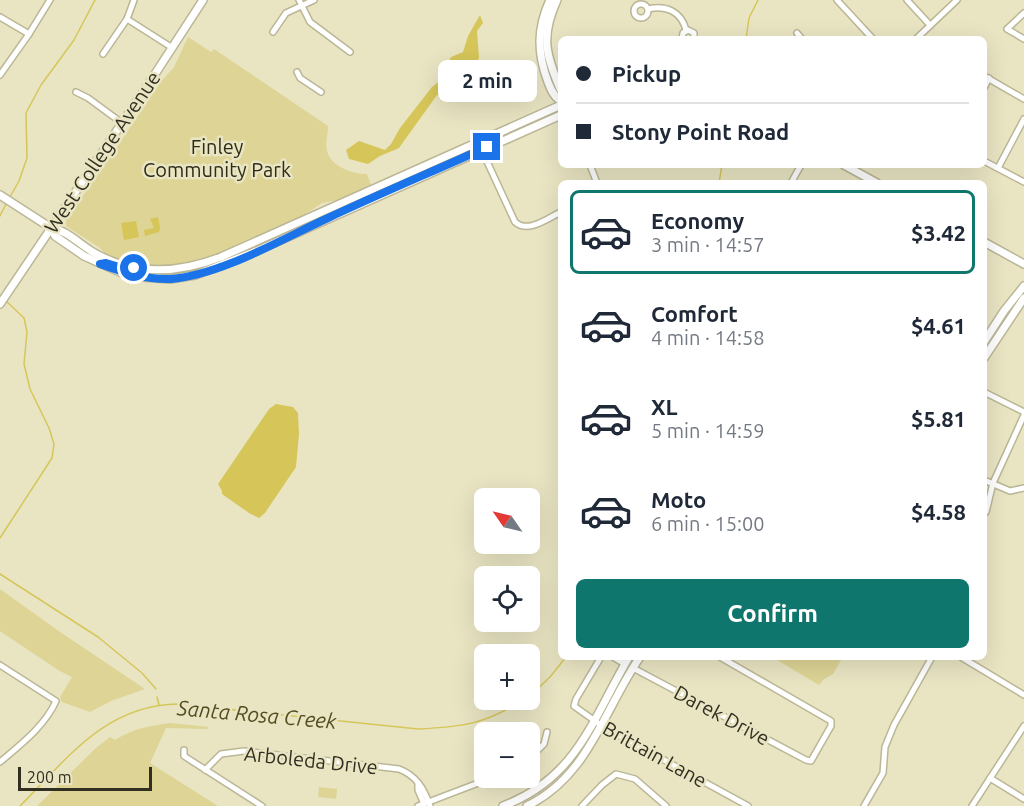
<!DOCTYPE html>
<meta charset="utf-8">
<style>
:root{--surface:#fff;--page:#f6f6f7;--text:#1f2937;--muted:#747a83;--line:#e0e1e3;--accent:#0f766e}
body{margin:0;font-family:Ubuntu,sans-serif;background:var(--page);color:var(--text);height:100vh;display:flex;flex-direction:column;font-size:22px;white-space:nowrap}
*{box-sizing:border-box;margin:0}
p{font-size:20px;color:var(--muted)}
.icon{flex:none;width:33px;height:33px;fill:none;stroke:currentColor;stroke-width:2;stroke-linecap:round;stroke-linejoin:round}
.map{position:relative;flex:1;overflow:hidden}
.side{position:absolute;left:558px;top:180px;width:429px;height:480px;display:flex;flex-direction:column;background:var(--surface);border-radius:9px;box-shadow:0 6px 24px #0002}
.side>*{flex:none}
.hud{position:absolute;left:558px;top:36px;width:429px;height:132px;border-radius:9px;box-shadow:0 6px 24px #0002;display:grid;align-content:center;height:132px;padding:0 18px;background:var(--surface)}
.needle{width:39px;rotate:304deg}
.tools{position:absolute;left:474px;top:488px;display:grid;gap:12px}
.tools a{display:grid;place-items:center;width:66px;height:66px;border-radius:9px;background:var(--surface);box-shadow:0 6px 24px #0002;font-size:30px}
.scale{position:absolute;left:18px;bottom:15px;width:134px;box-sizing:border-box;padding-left:6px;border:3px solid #312f22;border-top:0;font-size:16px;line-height:21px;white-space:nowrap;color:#312f22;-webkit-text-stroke:4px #e9e5c3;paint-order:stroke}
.end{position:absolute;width:27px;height:27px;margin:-14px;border:8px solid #1a73e8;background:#fff;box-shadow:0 0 0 3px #fff}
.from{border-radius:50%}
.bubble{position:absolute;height:42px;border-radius:9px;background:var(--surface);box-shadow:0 6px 24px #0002;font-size:20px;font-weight:600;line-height:42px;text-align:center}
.hud b{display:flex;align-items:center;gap:21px;height:57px;font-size:22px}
.hud b+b{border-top:2px solid var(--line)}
.hud i{width:15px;height:15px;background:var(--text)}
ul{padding:10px 0 0;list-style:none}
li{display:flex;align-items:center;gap:18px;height:84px;margin:0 12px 9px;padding:0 6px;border:3px solid transparent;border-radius:9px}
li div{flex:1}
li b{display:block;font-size:22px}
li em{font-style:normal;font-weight:600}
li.on{border-color:var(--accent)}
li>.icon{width:54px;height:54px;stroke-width:1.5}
.button{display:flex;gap:12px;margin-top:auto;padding:12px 18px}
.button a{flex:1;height:69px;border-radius:9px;background:var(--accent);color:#fff;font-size:24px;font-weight:600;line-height:69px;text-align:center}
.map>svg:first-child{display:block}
.green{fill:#ddd495}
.water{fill:#d6c65a}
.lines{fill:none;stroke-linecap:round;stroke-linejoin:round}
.stream{stroke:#d6c65a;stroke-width:1.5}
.street-casing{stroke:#bbb796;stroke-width:8}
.secondary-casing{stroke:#bbb796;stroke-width:10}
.street{stroke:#fff;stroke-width:5}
.secondary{stroke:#fff;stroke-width:7}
.route{stroke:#1a73e8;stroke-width:8}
.labels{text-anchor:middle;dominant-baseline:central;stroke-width:5;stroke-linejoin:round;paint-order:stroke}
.park-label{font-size:20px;fill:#2e2b18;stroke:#e9e5c3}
.street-label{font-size:20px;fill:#312f22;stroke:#e9e5c3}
.water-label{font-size:21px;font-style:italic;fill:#534d20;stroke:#e9e5c3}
</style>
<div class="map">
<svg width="1024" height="806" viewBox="0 0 1024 806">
<rect width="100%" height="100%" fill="#e9e5c3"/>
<g class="green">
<path d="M188,37L211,52L214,49L328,126C328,133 325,144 327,151C331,167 353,174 367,174L371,185L338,200L322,203L301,217L208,259L187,265L159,267L139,265L119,261L106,255L100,248L66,226V219L98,175L160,83L174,67Z"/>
<polygon points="0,589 60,632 145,689 111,701 90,712 62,702 60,697 72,677 58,670 0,631"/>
<polygon points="772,657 843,657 833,674 824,679 819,685"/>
<path d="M169,723L209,727L207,729L166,728L150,763L218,806H37L96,748L110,737L115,740C132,729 149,726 169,723Z"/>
<polygon points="319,787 337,789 336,799 318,797"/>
</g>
<g class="water">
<polygon points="480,15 483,23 477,31 479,58 476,63 480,66 469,82 469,89 466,93 458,94 452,102 437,95 399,148 380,156 368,164 349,159 346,150 359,141 385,150 391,144 400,128 432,87 442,79 451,57 463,52 468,36"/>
<polygon points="158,217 160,227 159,232 145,236 144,230 154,228 150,219"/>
<polygon points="136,221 139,237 124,240 121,223"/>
<polygon points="276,404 293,407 298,413 299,434 296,467 265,513 259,518 249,513 222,494 222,491 218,484 269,409"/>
</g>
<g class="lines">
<g class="stream">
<polyline points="746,39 749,18 758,0"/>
<polyline points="719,183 722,165"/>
<polyline points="10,197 19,181 27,158 26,113 41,85 74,40 95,0"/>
<polyline points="0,216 6,204"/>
<polyline points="0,538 52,458 54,444 49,428 30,389 24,364 27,332 24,318 6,301"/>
<polyline points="0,574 98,637 142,673 156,689"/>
<polyline points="530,696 550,677 566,657"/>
<polyline points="157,697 159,705"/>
<path d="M20,806C67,759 105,705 178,704L418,729C462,727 486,724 524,699"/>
</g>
<g class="street-casing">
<g id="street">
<polyline points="299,0 310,22 350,52"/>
<polyline points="837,0 873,39"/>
<polyline points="907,0 930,25"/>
<circle cx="641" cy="11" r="7"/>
<path d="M648,9C666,5 681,11 686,30"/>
<polyline points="1024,13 1007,29 1024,39"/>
<polyline points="0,17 29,34"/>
<polyline points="127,19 171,47"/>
<polyline points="273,32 286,13 314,0"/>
<polyline points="797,33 802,39"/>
<polyline points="682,39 683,33 688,30 694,33 694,39"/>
<polyline points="916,39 957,0"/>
<polyline points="103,54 127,19 134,0"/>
<polyline points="297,72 300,78 321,92"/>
<polyline points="0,75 29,34 50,0"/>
<polyline points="984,76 1024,99"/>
<polyline points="984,88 989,78"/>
<polyline points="76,92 88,98 122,123"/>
<path d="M478,142L515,222C528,234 548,218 561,212"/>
<polyline points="984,161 1024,182"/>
<polyline points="590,165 597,183"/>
<polyline points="998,168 1024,119"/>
<polyline points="791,183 801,165"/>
<polyline points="984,392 1024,412"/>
<polyline points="984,480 1010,491 1024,488"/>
<polyline points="986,512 993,483 1024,415"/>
<polyline points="601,657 576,699 574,706 602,726 748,806"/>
<polyline points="613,657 625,664"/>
<polyline points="961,657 1024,695"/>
<path d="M0,665L56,701C45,726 20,745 0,762"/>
<polyline points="633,668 806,760 811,761 831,726 831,721 720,657"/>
<polyline points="184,750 184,756 262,806"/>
<polyline points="530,758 544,744 547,732"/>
<path d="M205,770L221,754L244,751L399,769C417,776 424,789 430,806"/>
<polyline points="990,778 1024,799"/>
<polyline points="418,783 418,790 424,804"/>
<polyline points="418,806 494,777"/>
<polyline points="582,806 602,785 616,774 635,779 666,806"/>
<polyline points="864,806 883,773 885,747 894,725 932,657"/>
<polyline points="972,806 1024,726"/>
</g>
</g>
<g class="secondary-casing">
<g id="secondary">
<path d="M550,0C537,28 537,53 548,82C551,90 554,97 561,101"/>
<path d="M557,0C540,37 546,55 561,91"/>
<polyline points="844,165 877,183"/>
<path d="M0,195L51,228C66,230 77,242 91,251C132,276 177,274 221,257L561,105"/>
<polyline points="51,228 55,236 84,256 120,272 143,277 170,279 195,275 254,252 561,115"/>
<polyline points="984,242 1024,264"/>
<polyline points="0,304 157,71 203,0"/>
<polyline points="984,342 1004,311 1024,286"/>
<polyline points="984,358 1024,298"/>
<path d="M503,806C577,778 592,720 629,657"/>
<path d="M527,806C589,776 604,709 640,657"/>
</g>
</g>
<use href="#street" class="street"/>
<use href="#secondary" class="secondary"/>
</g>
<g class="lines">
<path class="route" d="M134,268L129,270L106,263L100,264C122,272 146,280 171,279C221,275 282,239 328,218C381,193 434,171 487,147"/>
</g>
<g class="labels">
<g class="park-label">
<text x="217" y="146">Finley<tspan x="217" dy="23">Community Park</tspan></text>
</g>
<g class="street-label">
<text transform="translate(102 152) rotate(-56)">West College Avenue</text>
<text transform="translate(722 715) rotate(28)">Darek Drive</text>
<text transform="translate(655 754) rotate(29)">Brittain Lane</text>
<text transform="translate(311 760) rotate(6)">Arboleda Drive</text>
</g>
<g class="water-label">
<text transform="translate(257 714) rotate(5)">Santa Rosa Creek</text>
</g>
</g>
</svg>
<div class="tools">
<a><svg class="needle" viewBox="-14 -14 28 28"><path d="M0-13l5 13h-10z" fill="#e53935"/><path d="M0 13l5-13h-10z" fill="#747a83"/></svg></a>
<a><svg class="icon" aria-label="locate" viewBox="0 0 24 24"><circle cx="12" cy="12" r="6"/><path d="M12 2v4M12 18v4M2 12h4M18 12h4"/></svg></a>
<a>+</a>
<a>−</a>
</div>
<div class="scale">200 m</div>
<i class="end from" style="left:134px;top:268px"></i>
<i class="end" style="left:487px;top:147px"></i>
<div class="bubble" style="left:438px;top:60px;width:99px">2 min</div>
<div class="hud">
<b><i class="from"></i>Pickup</b>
<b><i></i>Stony Point Road</b>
</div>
<section class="side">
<ul>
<li class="on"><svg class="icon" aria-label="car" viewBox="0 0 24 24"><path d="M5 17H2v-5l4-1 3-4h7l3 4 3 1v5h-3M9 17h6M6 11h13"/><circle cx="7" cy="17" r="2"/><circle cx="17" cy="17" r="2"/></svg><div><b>Economy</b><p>3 min · 14:57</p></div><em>$3.42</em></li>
<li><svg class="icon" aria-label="car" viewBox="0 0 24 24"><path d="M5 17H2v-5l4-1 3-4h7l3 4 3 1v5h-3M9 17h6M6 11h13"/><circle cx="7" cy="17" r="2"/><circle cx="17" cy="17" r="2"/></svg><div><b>Comfort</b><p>4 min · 14:58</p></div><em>$4.61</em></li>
<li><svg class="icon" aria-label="car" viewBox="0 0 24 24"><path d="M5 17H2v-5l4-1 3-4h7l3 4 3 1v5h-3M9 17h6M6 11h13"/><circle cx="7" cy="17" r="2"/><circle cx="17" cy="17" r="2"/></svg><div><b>XL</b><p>5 min · 14:59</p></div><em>$5.81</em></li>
<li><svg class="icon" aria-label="car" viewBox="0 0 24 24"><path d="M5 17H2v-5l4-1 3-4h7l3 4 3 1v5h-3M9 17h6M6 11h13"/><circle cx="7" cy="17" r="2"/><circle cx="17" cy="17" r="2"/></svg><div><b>Moto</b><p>6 min · 15:00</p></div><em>$4.58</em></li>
</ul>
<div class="button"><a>Confirm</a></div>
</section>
</div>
